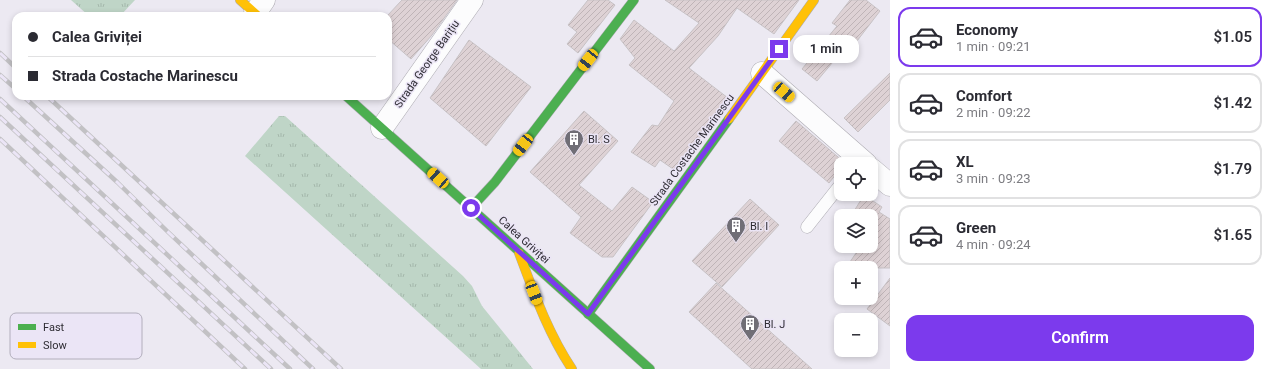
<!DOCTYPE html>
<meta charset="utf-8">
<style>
:root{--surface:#fff;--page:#f2f2f3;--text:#2b2b33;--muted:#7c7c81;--line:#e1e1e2;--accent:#7c3aed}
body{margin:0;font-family:Roboto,sans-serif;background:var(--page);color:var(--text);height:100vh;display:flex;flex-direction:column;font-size:15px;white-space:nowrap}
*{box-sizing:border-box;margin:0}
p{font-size:13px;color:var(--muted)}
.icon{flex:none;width:22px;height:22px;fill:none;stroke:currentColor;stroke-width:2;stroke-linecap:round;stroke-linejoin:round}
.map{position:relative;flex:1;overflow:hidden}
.side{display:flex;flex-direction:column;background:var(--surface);width:380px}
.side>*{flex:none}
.guide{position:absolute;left:12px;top:12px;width:380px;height:88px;border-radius:12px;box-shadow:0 2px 6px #0003;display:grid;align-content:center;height:88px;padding:0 16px;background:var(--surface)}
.tools{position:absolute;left:834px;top:157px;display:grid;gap:8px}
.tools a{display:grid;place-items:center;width:44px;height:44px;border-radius:8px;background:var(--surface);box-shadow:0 2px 6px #0003;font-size:20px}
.end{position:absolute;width:18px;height:18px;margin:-9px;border:5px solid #7c3aed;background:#fff;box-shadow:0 0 0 2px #fff}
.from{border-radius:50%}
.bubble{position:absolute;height:28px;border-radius:12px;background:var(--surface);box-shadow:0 2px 6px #0003;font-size:13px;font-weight:600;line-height:28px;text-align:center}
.car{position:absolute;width:12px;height:24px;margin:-12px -6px;border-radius:5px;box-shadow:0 0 3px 1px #0007;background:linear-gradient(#f5c518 24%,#345 0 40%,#f5c518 0 76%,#345 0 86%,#f5c518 0)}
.guide b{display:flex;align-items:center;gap:14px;height:38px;font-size:15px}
.guide b+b{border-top:1px solid var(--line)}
.guide i{width:10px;height:10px;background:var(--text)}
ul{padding:7px 0 0;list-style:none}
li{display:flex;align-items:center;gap:12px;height:60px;margin:0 8px 6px;padding:0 8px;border:2px solid var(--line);border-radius:12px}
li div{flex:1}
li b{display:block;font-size:15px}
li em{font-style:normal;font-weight:600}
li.current{border-color:var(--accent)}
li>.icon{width:36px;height:36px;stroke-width:1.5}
.action{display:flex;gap:8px;margin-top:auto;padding:8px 16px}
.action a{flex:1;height:46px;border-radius:12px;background:var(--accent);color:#fff;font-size:16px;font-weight:600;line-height:46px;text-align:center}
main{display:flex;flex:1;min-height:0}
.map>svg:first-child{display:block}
.grass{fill:url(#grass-tufts)}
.building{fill:url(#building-hatch);stroke:#c7c2c5}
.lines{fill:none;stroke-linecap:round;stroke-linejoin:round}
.lane-casing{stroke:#adabb2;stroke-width:13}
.street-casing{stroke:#adabb2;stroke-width:23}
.fast-casing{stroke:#adabb2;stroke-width:10}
.slow-casing{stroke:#adabb2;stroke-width:10}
.lane{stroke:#fcfcfd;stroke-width:12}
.street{stroke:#fcfcfd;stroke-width:22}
.fast{stroke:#4caf50;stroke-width:9}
.slow{stroke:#ffc107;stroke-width:9}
.rail-casing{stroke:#c2c1c4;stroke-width:4.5}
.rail{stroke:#ebe5f6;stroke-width:3;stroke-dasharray:9;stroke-linecap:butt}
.route{stroke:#7c3aed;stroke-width:5}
.labels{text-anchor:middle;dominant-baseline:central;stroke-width:3;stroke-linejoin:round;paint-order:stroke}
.street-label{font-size:11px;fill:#2e2c33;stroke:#ebe5f6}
.poi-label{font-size:11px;fill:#2e2c33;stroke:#ebe5f6;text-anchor:start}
.key{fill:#ebe5f6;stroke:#b2aebc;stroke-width:1}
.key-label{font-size:11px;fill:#2e2c33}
</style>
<main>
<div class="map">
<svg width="890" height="369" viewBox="0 0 890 369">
<defs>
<pattern id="grass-tufts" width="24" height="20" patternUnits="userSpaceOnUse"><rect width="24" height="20" fill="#bfd5c7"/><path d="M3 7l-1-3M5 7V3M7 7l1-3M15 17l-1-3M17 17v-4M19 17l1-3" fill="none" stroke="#a4b7ab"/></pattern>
<pattern id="building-hatch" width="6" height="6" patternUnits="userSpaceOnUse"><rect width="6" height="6" fill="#ded2d5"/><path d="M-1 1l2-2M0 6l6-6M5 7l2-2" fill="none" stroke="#bfb4b7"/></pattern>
</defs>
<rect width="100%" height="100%" fill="#ece9f2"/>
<g class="grass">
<polygon points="71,0 135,0 120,16 89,16"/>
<polygon points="279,116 285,116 463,276 472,286 482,306 533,369 481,369 245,156"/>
</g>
<g class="building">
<polygon points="402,0 457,0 432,35 411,59 388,39 388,15"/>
<polygon points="588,0 608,0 615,5 578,53 567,44 577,32 568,25"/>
<polygon points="665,0 799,0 774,34 737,8 718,36 689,68 728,98 700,133 702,135 676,171 660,160 655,167 631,152 652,125 658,126 674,101 629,65 635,58 620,39 634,20 674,51 699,23"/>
<polygon points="850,0 866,0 880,11 857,41 853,38 817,81 802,69 837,26 832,23"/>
<polygon points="469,40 531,87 486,146 430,98"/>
<polygon points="890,73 890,100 858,132 844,118"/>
<polygon points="584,111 618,141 579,185 612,211 632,187 653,202 613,257 602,257 570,233 581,217 530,172"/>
<polygon points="796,121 845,163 841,164 841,168 829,183 779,141"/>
<polygon points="864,195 882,207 879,212 890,219 890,268 846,268 858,250 852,246 871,246 871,216 851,216"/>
<polygon points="750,199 779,225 722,287 692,261"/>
<polygon points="890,278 890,326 867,309"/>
<polygon points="716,283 812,369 752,369 689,312"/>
</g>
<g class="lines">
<g class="lane-casing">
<polyline id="lane" points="807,227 841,184"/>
</g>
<g class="street-casing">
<g id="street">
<polyline points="255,13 264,0"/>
<polyline points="762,73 866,164"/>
<polyline points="382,128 472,0"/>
<polyline points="871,169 890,185"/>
</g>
</g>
<g class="fast-casing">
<g id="fast">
<polyline points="346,96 650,369"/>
<polyline points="471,208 495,182 634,0"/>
<polyline points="588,314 729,119"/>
</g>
</g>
<g class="slow-casing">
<g id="slow">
<polyline points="240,0 258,16"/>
<polyline points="729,119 814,0"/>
<path d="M519,253C534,293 548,333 572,369"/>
</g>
</g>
<use href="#lane" class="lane"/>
<use href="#street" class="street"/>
<use href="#fast" class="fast"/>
<use href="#slow" class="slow"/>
<g class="rail-casing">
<g id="rail">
<polyline points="0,53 16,68"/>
<polyline points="0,75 16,89"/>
<polyline points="23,96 117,182 168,232 313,369"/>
<polyline points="47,96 341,369"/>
<polyline points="0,99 290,369"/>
<polyline points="0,117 271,369"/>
<polyline points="0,139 245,369"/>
</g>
</g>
<use href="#rail" class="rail"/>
</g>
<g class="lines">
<polyline class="route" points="471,208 588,314 779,49"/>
</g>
<defs>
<g id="building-pin" transform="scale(1)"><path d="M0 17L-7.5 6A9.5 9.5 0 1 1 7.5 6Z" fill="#706e76" stroke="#ebe5f6"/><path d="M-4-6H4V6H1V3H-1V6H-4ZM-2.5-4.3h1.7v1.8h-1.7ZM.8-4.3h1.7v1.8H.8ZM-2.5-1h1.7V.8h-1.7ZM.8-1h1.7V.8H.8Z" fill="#fff"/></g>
</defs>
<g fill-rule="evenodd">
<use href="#building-pin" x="574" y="139"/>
<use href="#building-pin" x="736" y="226"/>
<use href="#building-pin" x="750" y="324"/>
</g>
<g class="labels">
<g class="street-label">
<text transform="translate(427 64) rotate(-55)">Strada George Barițiu</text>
<text transform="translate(692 150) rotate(-54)">Strada Costache Marinescu</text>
<text transform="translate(524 240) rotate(42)">Calea Griviței</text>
</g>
<g class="poi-label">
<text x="588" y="139">Bl. S</text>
<text x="750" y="226">Bl. I</text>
<text x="764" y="324">Bl. J</text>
</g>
</g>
<rect x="10" y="313" width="132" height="46" rx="6" class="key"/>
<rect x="18" y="324" width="18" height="6" fill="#4caf50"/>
<rect x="18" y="342" width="18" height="6" fill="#ffc107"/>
<g class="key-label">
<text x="43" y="331">Fast</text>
<text x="43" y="349">Slow</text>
</g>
</svg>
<div class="tools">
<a><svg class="icon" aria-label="locate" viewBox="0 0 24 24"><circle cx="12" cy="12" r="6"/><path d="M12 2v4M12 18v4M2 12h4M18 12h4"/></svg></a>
<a><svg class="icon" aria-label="layers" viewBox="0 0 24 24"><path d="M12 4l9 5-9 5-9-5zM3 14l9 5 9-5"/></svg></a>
<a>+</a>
<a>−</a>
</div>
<i class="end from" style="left:471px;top:208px"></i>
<i class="end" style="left:779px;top:49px"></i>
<div class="bubble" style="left:793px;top:35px;width:66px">1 min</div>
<i class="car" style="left:588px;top:60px;rotate:218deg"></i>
<i class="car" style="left:784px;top:92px;rotate:131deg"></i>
<i class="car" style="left:523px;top:145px;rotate:218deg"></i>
<i class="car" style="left:438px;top:178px;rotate:312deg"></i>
<i class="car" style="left:534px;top:293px;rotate:159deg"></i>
<div class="guide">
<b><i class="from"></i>Calea Griviței</b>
<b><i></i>Strada Costache Marinescu</b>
</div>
</div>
<section class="side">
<ul>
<li class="current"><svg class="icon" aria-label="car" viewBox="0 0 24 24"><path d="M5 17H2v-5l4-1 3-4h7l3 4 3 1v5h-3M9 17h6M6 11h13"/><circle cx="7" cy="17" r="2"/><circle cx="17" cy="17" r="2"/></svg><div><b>Economy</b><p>1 min · 09:21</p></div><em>$1.05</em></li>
<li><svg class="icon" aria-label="car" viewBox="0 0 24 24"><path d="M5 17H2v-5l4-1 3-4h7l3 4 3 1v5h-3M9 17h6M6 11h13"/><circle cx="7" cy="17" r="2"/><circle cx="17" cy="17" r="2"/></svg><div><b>Comfort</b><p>2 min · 09:22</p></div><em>$1.42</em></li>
<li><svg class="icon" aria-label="car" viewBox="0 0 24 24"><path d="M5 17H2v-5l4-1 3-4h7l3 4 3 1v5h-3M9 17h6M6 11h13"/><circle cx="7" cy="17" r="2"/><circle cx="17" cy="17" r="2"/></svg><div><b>XL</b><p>3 min · 09:23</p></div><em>$1.79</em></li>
<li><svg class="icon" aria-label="car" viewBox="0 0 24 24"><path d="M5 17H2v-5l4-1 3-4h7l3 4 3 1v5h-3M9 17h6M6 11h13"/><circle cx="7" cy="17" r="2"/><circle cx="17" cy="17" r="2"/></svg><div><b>Green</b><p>4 min · 09:24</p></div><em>$1.65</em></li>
</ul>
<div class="action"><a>Confirm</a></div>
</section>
</main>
